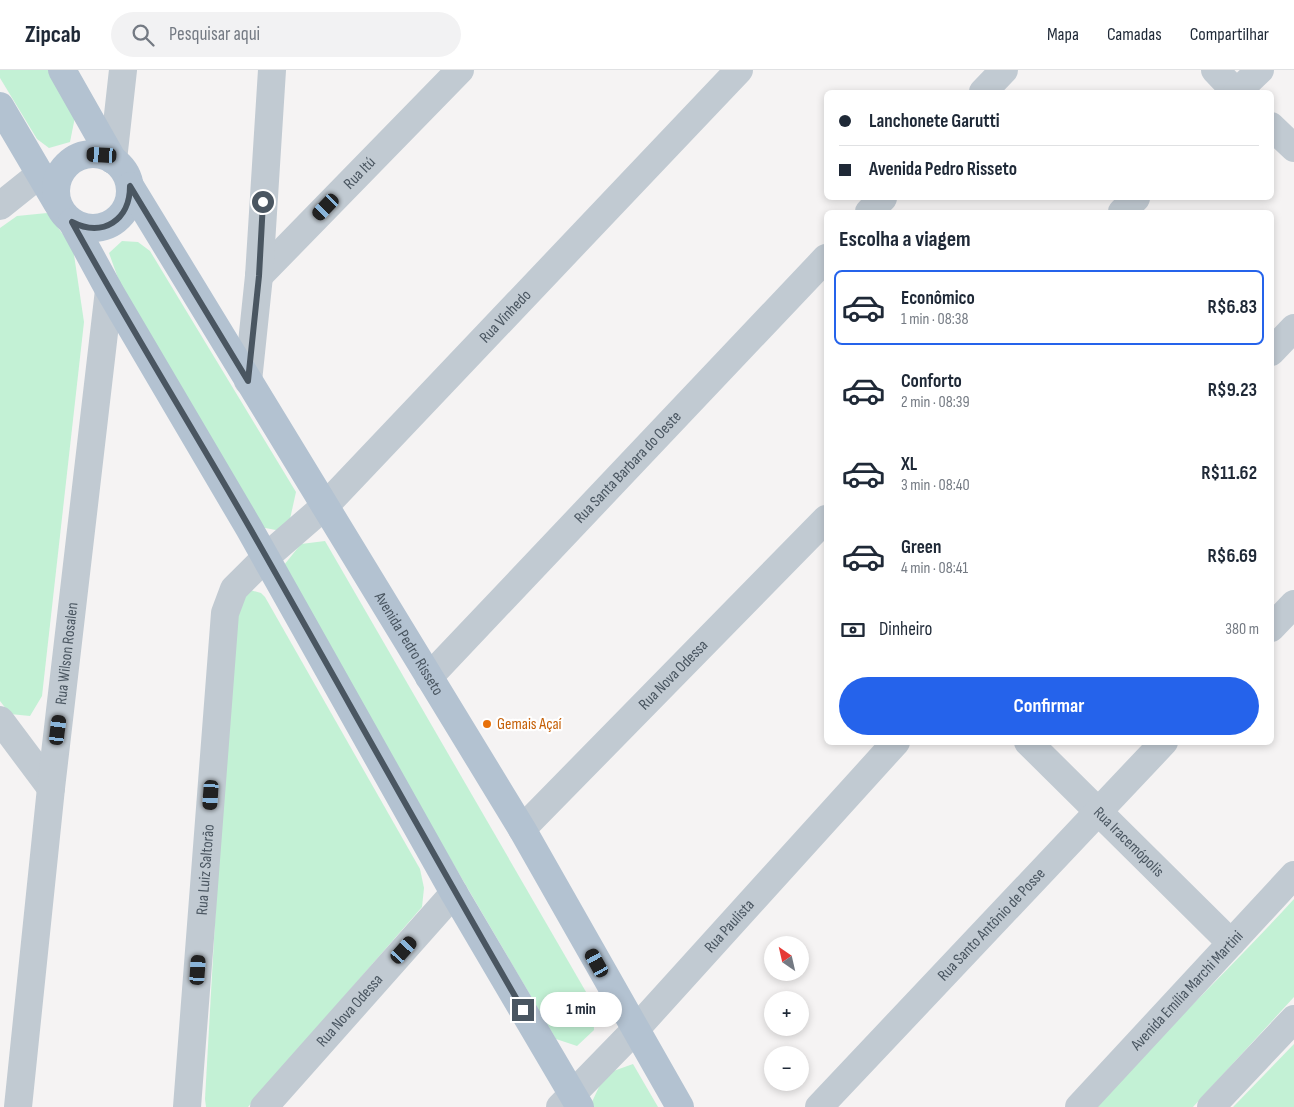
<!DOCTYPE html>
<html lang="pt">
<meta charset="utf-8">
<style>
:root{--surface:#fff;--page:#f2f2f3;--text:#1f2937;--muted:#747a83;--line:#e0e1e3;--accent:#2563eb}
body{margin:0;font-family:"Sofia Sans Condensed",sans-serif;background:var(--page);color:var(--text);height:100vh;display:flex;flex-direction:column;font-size:19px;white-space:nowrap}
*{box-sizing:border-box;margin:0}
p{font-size:16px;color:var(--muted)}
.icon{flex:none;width:28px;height:28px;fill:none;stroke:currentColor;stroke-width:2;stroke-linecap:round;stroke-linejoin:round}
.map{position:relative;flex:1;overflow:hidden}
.details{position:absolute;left:824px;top:140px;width:450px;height:535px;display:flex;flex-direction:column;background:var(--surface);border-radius:8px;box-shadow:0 2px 8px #0003}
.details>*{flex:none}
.top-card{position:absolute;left:824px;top:20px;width:450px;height:110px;border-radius:8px;box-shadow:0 2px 8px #0003;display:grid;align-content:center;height:110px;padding:0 15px;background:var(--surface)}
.needle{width:32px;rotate:326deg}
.controls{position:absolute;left:764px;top:866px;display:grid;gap:10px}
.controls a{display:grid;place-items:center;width:45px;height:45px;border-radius:50%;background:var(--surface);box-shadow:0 2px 8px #0003;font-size:25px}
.end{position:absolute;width:22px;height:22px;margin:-11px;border:6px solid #4a5661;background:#fff;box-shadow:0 0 0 2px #fff}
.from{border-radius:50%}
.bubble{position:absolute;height:35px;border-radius:18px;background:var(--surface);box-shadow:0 2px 8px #0003;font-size:16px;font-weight:700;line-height:35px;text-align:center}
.car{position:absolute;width:15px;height:30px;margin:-15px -8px;border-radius:6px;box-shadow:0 0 4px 1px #0007;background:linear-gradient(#222 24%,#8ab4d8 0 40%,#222 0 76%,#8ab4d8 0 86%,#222 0)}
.top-card b{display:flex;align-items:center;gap:18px;height:48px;font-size:19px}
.top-card b+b{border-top:1px solid var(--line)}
.top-card i{width:12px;height:12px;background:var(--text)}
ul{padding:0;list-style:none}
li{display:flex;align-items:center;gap:15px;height:75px;margin:0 10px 8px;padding:0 5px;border:2px solid transparent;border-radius:8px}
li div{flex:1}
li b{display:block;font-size:19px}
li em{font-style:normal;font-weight:700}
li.selected{border-color:var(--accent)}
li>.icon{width:45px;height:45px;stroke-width:1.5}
h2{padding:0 15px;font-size:22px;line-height:60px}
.pay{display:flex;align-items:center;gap:12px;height:55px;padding:0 15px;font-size:19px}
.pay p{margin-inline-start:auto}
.primary-button{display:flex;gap:10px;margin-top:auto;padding:10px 15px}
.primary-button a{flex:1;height:58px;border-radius:30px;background:var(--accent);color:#fff;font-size:20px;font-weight:700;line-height:58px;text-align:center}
header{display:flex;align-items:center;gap:30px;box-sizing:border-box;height:70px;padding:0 25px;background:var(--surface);border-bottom:1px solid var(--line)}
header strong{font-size:24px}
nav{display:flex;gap:28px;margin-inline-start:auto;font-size:18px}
.search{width:350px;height:45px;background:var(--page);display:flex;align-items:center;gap:12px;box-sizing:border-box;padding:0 18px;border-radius:28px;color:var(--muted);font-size:19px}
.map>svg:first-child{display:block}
.green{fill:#c3f1d5}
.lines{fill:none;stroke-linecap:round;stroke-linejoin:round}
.minor{stroke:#c1cad2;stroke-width:28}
.major{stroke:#b3c2d1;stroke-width:28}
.route{stroke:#4a5661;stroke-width:6}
.food-dot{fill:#e8710a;stroke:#fff;stroke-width:2}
.labels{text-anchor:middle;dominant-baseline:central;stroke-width:4.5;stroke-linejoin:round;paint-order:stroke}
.street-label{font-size:16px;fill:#4a5661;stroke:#fff}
.food-label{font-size:16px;fill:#c56008;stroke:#fff;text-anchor:start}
</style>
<header>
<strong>Zipcab</strong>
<div class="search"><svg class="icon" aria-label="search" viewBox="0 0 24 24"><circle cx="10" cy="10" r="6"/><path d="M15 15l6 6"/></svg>Pesquisar aqui</div>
<nav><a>Mapa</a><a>Camadas</a><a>Compartilhar</a></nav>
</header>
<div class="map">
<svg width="1294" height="1037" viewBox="0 0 1294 1037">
<rect width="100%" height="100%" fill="#f5f3f3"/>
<g class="green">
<polygon points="0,0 48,0 75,47 70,72 49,78 37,69 0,8"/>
<polygon points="47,143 73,178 84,252 42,626 30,646 10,644 0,631 0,158 17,146"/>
<polygon points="122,171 138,172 150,181 296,422 290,449 281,461 260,457 119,211 109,183"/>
<polygon points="325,471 593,934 594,960 577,976 556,969 397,698 284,495 301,474"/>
<polygon points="250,520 261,523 265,527 420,799 424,818 422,837 248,1037 206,1037 205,1029 233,533"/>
<path d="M1294,829V927L1193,1037H1094C1159,966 1229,900 1294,829Z"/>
<polygon points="1294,974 1294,1037 1233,1037"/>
<polygon points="633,994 658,1037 593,1037 591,1034 605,1004"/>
</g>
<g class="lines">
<g class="minor">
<polyline points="1215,0 1236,22"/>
<polyline points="983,22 1004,0"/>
<polyline points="1237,22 1260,0"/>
<polyline points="1271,56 1294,78"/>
<polyline points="113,90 123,0"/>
<polyline points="0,136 40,104"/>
<polyline points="869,142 883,128"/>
<polyline points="1122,142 1136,128"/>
<path id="s1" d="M259,206L460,0"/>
<polyline points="1271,282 1294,258"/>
<polyline points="248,311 259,206 272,0"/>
<polyline points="1271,558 1294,534"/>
<path id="s2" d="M429,607L826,188"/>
<polyline points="0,650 51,718"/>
<path id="s3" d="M1028,672L1231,873"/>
<path id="s4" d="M522,759L826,449"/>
<path id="s5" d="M18,1037L51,718L109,220"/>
<path id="s6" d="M187,1037L225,543L234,519L266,487L326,435L739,0"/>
<path id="s7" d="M264,1037L454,823"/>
<path id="s8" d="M560,1037L635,960L896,672"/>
<path id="s9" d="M819,1037L1164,672"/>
<path id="s10" d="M1079,1037L1294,805"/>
<polyline points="1211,1037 1294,949"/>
</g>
<g class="major">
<polyline points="62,0 113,90"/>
<polyline points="0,36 57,133"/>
<circle cx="93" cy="121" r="37"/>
<path id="s11" d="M130,116L522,759L680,1037"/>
<polyline points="72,152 109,220 249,458 454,823 580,1037"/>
</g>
</g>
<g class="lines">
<path class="route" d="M263,132L259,206L248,311L130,116C130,150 103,168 72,152C129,256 192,357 251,460C342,620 431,781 523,940"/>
</g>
<circle class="food-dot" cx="487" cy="654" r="5"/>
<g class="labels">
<g class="street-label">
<text stroke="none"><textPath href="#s1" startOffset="144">Rua Itú</textPath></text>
<text stroke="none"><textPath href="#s6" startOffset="906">Rua Vinhedo</textPath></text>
<text stroke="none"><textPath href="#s2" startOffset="289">Rua Santa Barbara do Oeste</textPath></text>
<text stroke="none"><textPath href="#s11" startOffset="536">Avenida Pedro Risseto</textPath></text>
<text stroke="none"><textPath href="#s5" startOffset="456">Rua Wilson Rosalen</textPath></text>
<text stroke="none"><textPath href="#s4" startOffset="216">Rua Nova Odessa</textPath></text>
<text stroke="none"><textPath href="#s3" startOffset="142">Rua Iracemópolis</textPath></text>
<text stroke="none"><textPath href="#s6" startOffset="238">Rua Luiz Saltorão</textPath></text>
<text stroke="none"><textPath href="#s9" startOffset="251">Rua Santo Antônio de Posse</textPath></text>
<text stroke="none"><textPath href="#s8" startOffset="248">Rua Paulista</textPath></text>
<text stroke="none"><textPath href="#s10" startOffset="159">Avenida Emília Marchi Martini</textPath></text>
<text stroke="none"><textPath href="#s7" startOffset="129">Rua Nova Odessa</textPath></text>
</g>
<g class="food-label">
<text x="497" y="654">Gemais Açaí</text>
</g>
</g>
</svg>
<div class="controls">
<a><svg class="needle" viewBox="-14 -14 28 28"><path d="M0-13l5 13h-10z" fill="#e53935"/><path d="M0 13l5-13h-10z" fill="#747a83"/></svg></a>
<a>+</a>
<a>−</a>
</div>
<i class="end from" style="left:263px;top:132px"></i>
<i class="end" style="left:523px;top:940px"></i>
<div class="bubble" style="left:540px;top:922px;width:82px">1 min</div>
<i class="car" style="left:102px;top:85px;rotate:273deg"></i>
<i class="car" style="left:326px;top:137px;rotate:224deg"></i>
<i class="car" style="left:58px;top:660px;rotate:7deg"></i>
<i class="car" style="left:211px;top:725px;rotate:184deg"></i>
<i class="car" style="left:404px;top:880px;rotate:42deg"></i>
<i class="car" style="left:597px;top:893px;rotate:331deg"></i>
<i class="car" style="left:198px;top:900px;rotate:4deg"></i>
<div class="top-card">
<b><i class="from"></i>Lanchonete Garutti</b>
<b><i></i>Avenida Pedro Risseto</b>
</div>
<section class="details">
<h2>Escolha a viagem</h2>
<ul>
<li class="selected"><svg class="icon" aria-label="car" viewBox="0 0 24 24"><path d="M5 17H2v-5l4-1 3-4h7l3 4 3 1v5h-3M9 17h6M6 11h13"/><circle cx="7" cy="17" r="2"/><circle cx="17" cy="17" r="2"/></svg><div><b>Econômico</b><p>1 min · 08:38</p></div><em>R$6.83</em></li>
<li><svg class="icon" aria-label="car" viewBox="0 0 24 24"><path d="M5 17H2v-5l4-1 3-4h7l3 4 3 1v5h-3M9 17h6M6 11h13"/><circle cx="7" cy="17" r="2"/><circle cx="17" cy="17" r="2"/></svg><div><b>Conforto</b><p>2 min · 08:39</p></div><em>R$9.23</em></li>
<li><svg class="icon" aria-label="car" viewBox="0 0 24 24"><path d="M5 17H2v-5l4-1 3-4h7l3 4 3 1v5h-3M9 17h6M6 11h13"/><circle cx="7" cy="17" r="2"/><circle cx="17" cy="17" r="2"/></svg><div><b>XL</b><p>3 min · 08:40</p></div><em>R$11.62</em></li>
<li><svg class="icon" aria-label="car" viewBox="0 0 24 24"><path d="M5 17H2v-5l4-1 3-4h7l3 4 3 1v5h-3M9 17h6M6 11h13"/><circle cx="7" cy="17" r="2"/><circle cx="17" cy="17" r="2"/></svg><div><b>Green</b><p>4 min · 08:41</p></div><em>R$6.69</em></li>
</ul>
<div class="pay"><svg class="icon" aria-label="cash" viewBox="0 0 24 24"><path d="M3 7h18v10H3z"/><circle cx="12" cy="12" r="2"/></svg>Dinheiro<p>380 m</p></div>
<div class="primary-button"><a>Confirmar</a></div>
</section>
</div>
